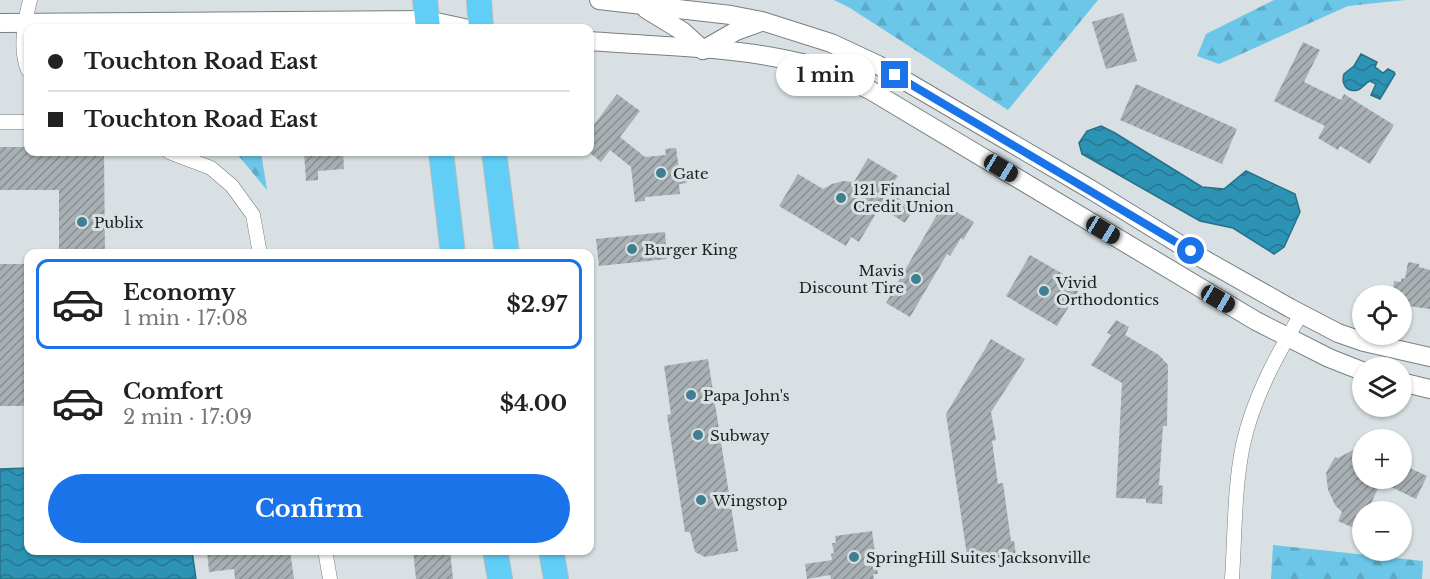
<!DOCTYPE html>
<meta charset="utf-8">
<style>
:root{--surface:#fff;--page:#f2f2f2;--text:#222;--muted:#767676;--line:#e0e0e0;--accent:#1a73e8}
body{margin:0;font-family:"Libre Baskerville",serif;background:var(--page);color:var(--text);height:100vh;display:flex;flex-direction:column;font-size:22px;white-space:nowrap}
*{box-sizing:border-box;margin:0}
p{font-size:20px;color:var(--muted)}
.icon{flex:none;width:33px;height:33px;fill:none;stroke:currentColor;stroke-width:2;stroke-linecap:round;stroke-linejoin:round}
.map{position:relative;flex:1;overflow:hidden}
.side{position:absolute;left:24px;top:249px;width:570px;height:306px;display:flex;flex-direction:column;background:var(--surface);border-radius:12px;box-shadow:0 2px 4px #0004}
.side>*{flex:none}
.hud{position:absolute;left:24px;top:24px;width:570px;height:132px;border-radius:12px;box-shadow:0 2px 4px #0004;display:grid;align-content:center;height:132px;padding:0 24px;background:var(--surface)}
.fabs{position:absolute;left:1352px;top:285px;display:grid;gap:12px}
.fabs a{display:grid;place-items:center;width:60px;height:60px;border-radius:50%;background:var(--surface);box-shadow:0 2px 4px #0004;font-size:30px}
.end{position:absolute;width:27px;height:27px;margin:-14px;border:8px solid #1a73e8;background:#fff;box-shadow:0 0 0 3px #fff}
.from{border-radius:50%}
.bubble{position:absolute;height:42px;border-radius:21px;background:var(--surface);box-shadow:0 2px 4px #0004;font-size:20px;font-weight:700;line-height:42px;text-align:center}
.car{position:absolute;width:18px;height:36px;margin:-18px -9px;border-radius:8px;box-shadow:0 0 4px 2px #0007;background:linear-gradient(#222 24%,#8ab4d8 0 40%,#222 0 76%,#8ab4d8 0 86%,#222 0)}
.hud b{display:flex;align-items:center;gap:21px;height:57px;font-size:22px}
.hud b+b{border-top:2px solid var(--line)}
.hud i{width:15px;height:15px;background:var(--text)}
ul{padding:10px 0 0;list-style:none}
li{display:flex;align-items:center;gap:18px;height:90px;margin:0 12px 9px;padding:0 12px;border:3px solid transparent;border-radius:12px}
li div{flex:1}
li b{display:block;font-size:22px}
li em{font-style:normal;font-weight:700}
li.selected{border-color:var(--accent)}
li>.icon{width:54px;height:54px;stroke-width:1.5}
.button{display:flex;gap:12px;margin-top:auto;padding:12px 24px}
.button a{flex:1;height:69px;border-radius:36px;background:var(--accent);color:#fff;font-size:24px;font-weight:700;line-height:69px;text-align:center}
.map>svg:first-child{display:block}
.forest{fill:url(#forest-firs)}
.water{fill:url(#water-waves);stroke:#277088;stroke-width:1.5}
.building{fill:url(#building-hatch)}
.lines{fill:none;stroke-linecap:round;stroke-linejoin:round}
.street-casing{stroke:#787f82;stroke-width:15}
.secondary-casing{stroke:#787f82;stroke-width:20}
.highway-casing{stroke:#bbbcbc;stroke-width:26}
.street{stroke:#fff;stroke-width:14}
.secondary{stroke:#fff;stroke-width:18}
.highway{stroke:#60cef6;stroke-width:24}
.route{stroke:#1a73e8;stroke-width:8}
.poi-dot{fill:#407e94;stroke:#d8e0e3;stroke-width:2}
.labels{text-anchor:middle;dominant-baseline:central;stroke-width:6;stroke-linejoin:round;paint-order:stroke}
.poi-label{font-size:15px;fill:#1c1f20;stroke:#d8e0e3;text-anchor:start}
</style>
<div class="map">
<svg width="1430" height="579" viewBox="0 0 1430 579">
<defs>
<pattern id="forest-firs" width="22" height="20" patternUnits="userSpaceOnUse" patternTransform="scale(1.5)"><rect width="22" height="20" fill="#6bc6e7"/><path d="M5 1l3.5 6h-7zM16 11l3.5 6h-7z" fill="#5caac6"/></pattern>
<pattern id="water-waves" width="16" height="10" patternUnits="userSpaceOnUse" patternTransform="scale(1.5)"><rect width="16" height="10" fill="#2c93b4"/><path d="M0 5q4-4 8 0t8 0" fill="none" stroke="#257792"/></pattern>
<pattern id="building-hatch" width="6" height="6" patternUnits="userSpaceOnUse" patternTransform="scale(1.5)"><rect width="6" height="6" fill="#a8b0b3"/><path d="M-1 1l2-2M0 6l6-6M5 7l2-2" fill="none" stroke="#888f91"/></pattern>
</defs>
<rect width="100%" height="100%" fill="#d8e0e3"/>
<g class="forest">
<polygon points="834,0 1098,0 1008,110 850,8"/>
<polygon points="1274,0 1405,0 1348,6 1219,64 1197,56 1206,34"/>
<polygon points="233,152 261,152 267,190 237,154"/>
<polygon points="1273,545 1423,561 1422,579 1271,579"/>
</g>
<g class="water">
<path d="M1361,54L1377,62L1375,67L1383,73L1388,69L1394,72L1395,74L1380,99L1371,95L1376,84L1370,81C1365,83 1363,88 1358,90C1346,93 1341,83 1344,74L1354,66Z"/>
<polygon points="1101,126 1115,133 1202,187 1224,189 1246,171 1295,194 1300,212 1284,247 1274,254 1233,228 1200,221 1082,154 1079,143 1087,131"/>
<polygon points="28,468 28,550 192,551 196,579 0,579 0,469"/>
</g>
<g class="building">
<polygon points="1123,13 1137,61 1106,69 1092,22"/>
<polygon points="1303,42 1320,50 1304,82 1341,100 1344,94 1394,125 1370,164 1340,146 1338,150 1318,138 1325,126 1274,101"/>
<polygon points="1136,84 1237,129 1222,164 1120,120"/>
<polygon points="617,94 640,111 620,137 645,157 666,155 665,149 676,148 679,169 685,168 687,183 679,184 680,194 645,197 645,201 635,202 631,167 610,150 601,162 590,153 590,130"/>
<polygon points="0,147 28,147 28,152 104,152 105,254 59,254 59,190 0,190"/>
<polygon points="304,152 343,152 344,169 318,171 318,180 306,181"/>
<polygon points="868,158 898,176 888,192 914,208 905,223 880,207 859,242 851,237 846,246 779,206 798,174 823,189 832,184 843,181 854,182"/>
<polygon points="943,204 974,222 963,240 961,238 950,256 947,254 910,317 886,303"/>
<polygon points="665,232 667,259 599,266 596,239"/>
<polygon points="1030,255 1082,285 1057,326 1006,296"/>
<polygon points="1408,262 1419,264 1419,267 1430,270 1430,309 1401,305 1401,296 1392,296 1394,281 1401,282 1401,278 1405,279"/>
<rect x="0" y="264" width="28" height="142"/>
<polygon points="1116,320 1129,327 1125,335 1159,355 1168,365 1167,426 1163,426 1159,485 1163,486 1162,504 1146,503 1146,499 1116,498 1122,383 1091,365 1111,335 1107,333"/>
<polygon points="991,339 1025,359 991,412 996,440 992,441 998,484 1003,483 1011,541 1014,541 1016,555 968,562 946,414"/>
<polygon points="708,359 738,551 705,557 695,552 690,532 685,532 667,415 671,414 664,366"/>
<polygon points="1353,450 1362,452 1362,478 1401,478 1401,464 1427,476 1416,499 1381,482 1367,512 1362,512 1362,523 1358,530 1338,521 1342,512 1335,505 1328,490 1326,473 1335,457 1338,458"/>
<polygon points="872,531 878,574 873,574 874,579 831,579 830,575 807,579 805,564 832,560 831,554 834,553 832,543 836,543 835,536"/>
<polygon points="207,550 290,550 294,579 235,579 234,569 209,572"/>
<polygon points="413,550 450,550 453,579 416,579"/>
</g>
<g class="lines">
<g class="street-casing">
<g id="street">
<path d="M28,70C19,49 25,21 30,0"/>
<polyline points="0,122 28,122"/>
<polyline points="169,152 211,168 232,186 253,215 260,254"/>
<polyline points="325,550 330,579"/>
<path d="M1232,579C1235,535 1234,488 1243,445C1253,398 1277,355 1301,314"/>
</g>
</g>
<g class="secondary-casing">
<g id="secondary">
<polyline points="599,0 731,15 762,21 831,43 878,65 1090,189 1205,260 1290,308 1338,333 1364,342 1430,357"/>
<polyline points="646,9 682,31 703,50 736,31 761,22"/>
<polyline points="0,23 427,20 464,28"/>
<path d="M590,41C661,47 736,46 806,64C828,70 849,80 870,90L1256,321L1329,358L1362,371"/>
<polyline points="1401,382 1430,389"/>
</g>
</g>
<g class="highway-casing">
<g id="highway">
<polyline points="425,0 428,28"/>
<polyline points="479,0 481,28"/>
<polyline points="441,152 453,254"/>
<polyline points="494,152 507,254"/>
<polyline points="495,550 500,579"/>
<polyline points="551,550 556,579"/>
</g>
</g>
<use href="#street" class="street"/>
<use href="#secondary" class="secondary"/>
<use href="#highway" class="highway"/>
</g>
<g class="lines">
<polyline class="route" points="895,75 1191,251"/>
</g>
<g class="poi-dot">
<circle cx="661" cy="173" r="6"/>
<circle cx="841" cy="198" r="6"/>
<circle cx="82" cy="222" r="6"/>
<circle cx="632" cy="249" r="6"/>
<circle cx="916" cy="279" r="6"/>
<circle cx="1044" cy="291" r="6"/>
<circle cx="691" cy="395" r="6"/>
<circle cx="698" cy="435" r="6"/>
<circle cx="701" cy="500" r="6"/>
<circle cx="854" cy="557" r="6"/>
</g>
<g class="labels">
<g class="poi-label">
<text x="673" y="173">Gate</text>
<text x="853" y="189">121 Financial<tspan x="853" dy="17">Credit Union</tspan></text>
<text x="94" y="222">Publix</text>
<text x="644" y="249">Burger King</text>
<text x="904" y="270" text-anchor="end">Mavis<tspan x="904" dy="17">Discount Tire</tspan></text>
<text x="1056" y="282">Vivid<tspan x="1056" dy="17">Orthodontics</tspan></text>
<text x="703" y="395">Papa John's</text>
<text x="710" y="435">Subway</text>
<text x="713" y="500">Wingstop</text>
<text x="866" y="557">SpringHill Suites Jacksonville</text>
</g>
</g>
</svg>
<div class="fabs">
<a><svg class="icon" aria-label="locate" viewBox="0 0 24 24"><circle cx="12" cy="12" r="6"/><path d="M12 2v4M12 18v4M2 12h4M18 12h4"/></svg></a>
<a><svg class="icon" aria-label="layers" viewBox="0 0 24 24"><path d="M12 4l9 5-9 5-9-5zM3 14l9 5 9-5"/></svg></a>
<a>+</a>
<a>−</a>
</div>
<i class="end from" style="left:1191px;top:251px"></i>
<i class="end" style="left:895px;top:75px"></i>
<div class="bubble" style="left:776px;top:54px;width:99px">1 min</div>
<i class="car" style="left:1001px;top:168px;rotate:121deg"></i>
<i class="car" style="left:1103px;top:230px;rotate:121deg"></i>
<i class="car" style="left:1218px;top:299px;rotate:120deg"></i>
<div class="hud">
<b><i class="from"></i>Touchton Road East</b>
<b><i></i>Touchton Road East</b>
</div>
<section class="side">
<ul>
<li class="selected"><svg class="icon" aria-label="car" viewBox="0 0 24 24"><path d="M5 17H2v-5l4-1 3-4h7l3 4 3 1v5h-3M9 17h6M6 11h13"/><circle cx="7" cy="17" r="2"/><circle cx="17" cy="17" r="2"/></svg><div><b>Economy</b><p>1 min · 17:08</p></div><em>$2.97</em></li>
<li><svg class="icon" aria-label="car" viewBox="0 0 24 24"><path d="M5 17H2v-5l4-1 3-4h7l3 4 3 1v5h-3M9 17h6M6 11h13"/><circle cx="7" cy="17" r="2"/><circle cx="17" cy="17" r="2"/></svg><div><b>Comfort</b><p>2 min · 17:09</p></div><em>$4.00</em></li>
</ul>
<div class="button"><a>Confirm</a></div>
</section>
</div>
